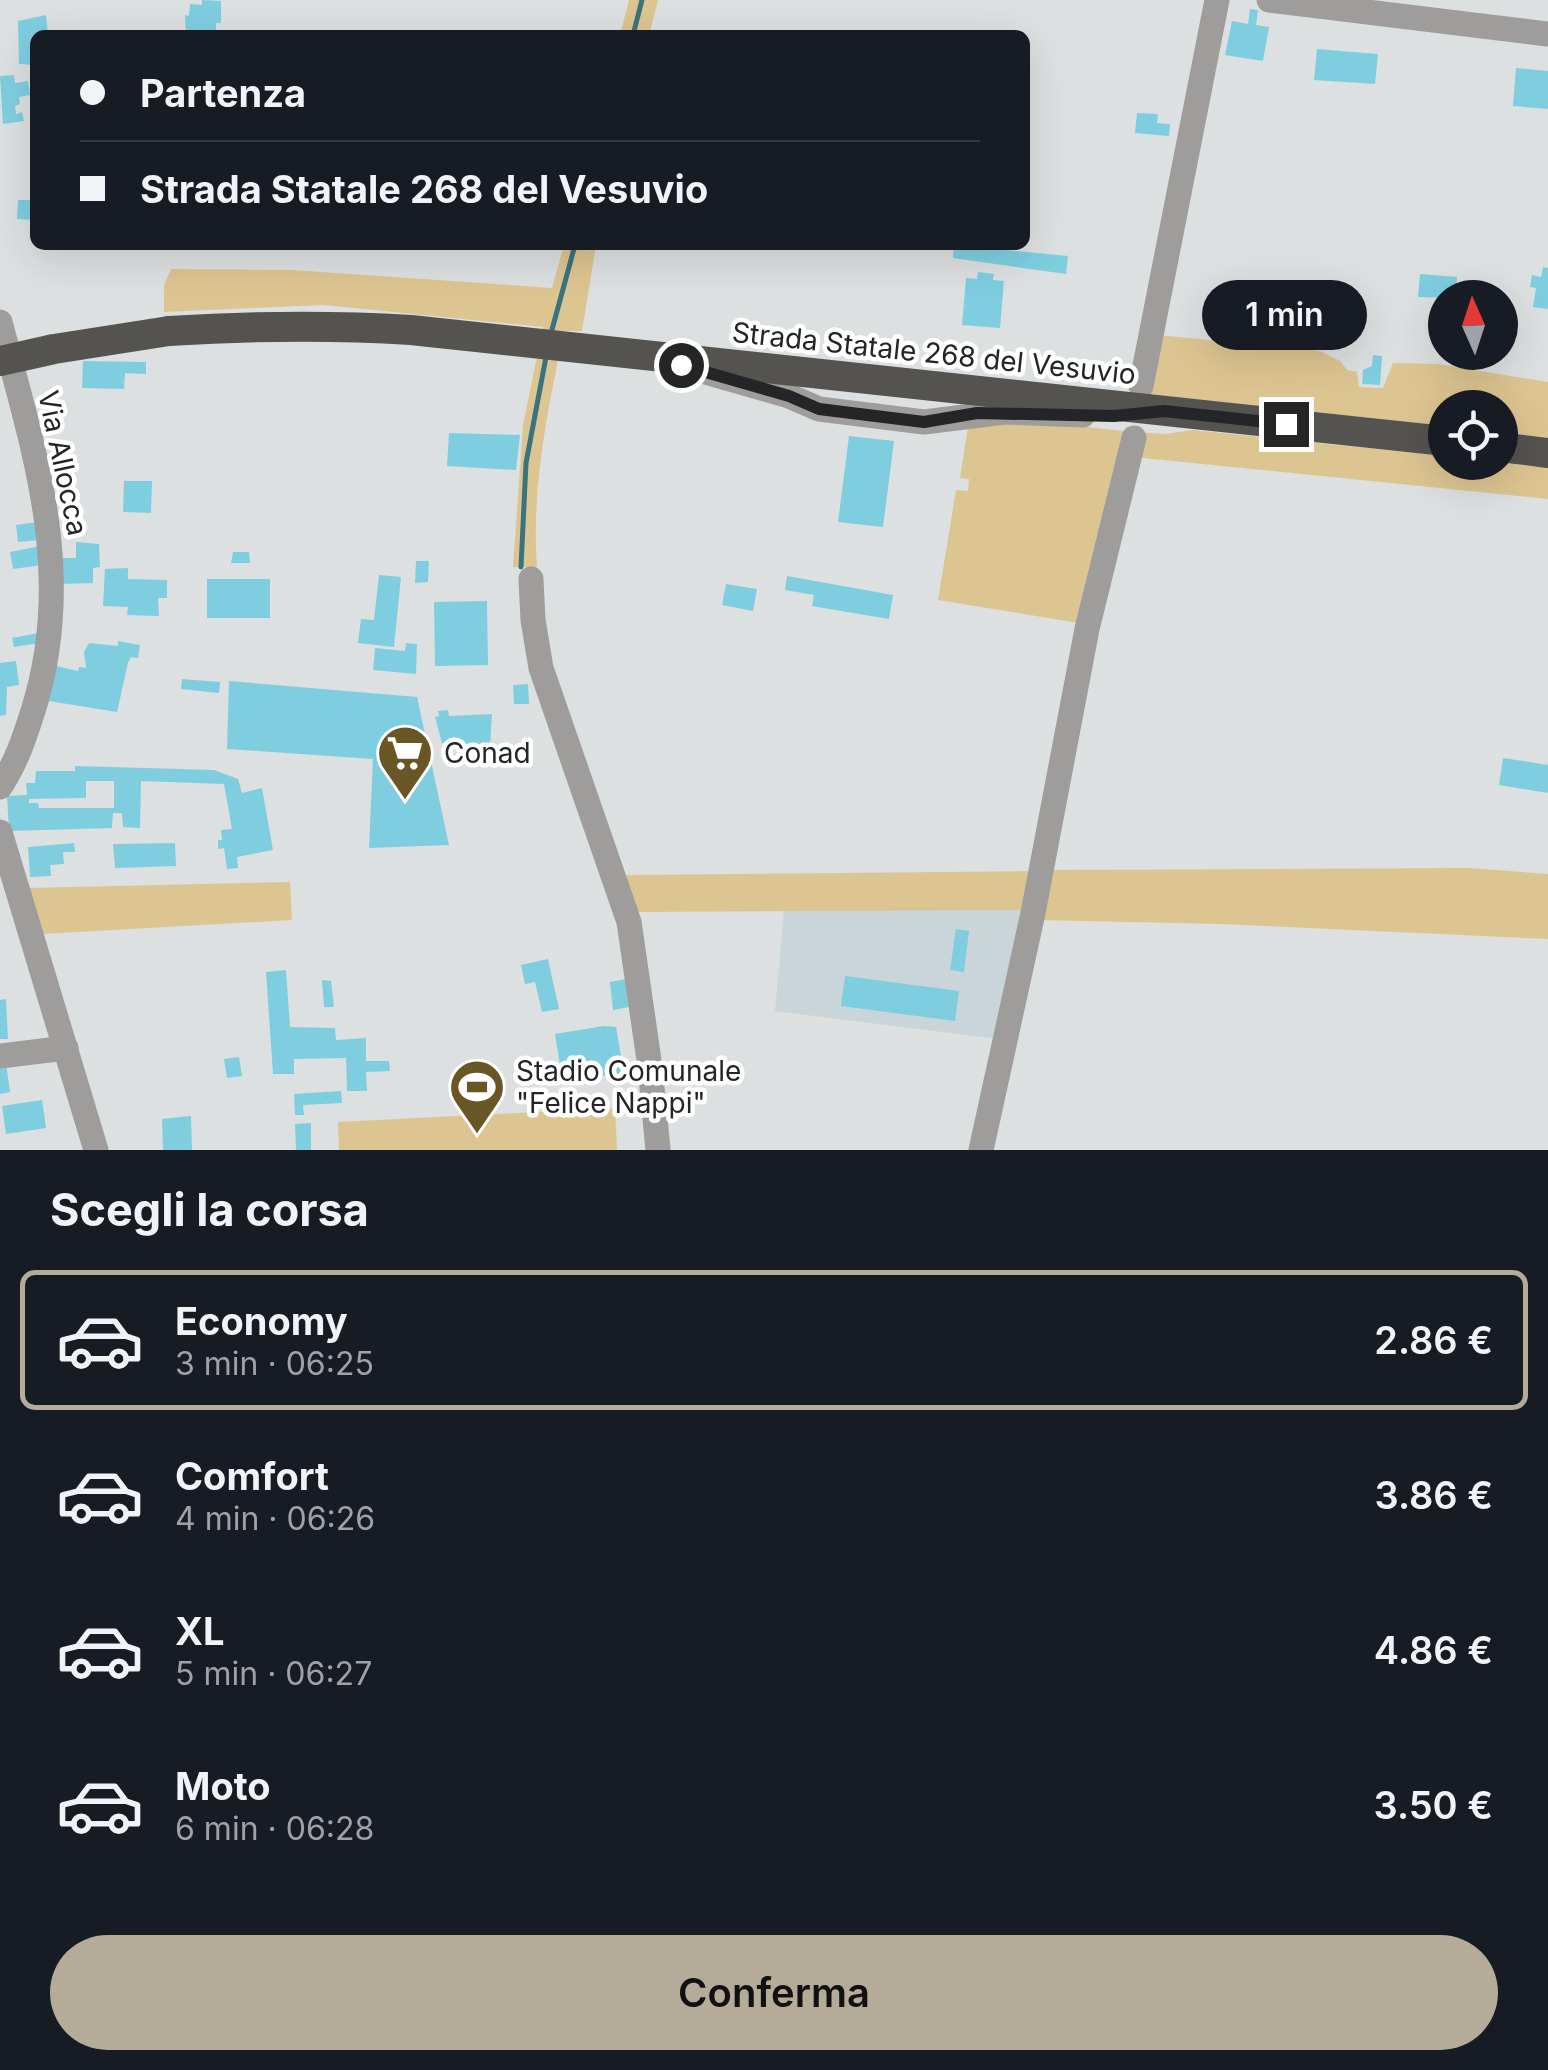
<!DOCTYPE html>
<html lang="it">
<meta charset="utf-8">
<style>
:root{--surface:#171b24;--page:#20242c;--text:#f1f3f6;--muted:#9ea1a6;--line:#363941;--accent:#b4ac98}
body{margin:0;font-family:Inter,sans-serif;background:var(--page);color:var(--text);height:100vh;display:flex;flex-direction:column;font-size:38px;white-space:nowrap}
*{box-sizing:border-box;margin:0}
p{font-size:32px;color:var(--muted)}
.icon{flex:none;width:55px;height:55px;fill:none;stroke:currentColor;stroke-width:2;stroke-linecap:round;stroke-linejoin:round}
.map{position:relative;height:1150px;overflow:hidden}
.details{display:flex;flex-direction:column;background:var(--surface);flex:1}
.details>*{flex:none}
.top-card{position:absolute;left:30px;top:30px;width:1000px;height:220px;border-radius:15px;box-shadow:0 10px 40px #0002;display:grid;align-content:center;height:220px;padding:0 50px;background:var(--surface)}
.needle{width:65px;rotate:357deg}
.fabs{position:absolute;left:1428px;top:280px;display:grid;gap:20px}
.fabs a{display:grid;place-items:center;width:90px;height:90px;border-radius:50%;background:var(--surface);box-shadow:0 10px 40px #0002;font-size:50px}
.end{position:absolute;width:45px;height:45px;margin:-22px;border:12px solid #242526;background:#fff;box-shadow:0 0 0 5px #fff}
.from{border-radius:50%}
.bubble{position:absolute;height:70px;border-radius:35px;background:var(--surface);box-shadow:0 10px 40px #0002;font-size:32px;font-weight:600;line-height:70px;text-align:center}
.top-card b{display:flex;align-items:center;gap:35px;height:95px;font-size:38px}
.top-card b+b{border-top:2px solid var(--line)}
.top-card i{width:25px;height:25px;background:var(--text)}
ul{padding:0;list-style:none}
li{display:flex;align-items:center;gap:30px;height:140px;margin:0 20px 15px;padding:0 30px;border:5px solid transparent;border-radius:15px}
li div{flex:1}
li b{display:block;font-size:38px}
li em{font-style:normal;font-weight:600}
li.selected{border-color:var(--accent)}
li>.icon{width:90px;height:90px;stroke-width:1.5}
h2{padding:0 50px;font-size:45px;line-height:120px}
.action{display:flex;gap:20px;margin-top:auto;padding:20px 50px}
.action a{flex:1;height:115px;border-radius:60px;background:var(--accent);color:#111;font-size:40px;font-weight:600;line-height:115px;text-align:center}
.map>svg:first-child{display:block}
.built{fill:#c9d5d8}
.green{fill:#ddc591}
.lines{fill:none;stroke-linecap:round;stroke-linejoin:round}
.stream{stroke:#39737e;stroke-width:5}
.building{fill:#7ecee0;fill-rule:evenodd}
.minor{stroke:#9e9d9c;stroke-width:25}
.highway{stroke:#545350;stroke-width:30}
.highway-bridge{stroke:#545350;stroke-width:30}
.route{stroke:#242526;stroke-width:12}
.labels{text-anchor:middle;dominant-baseline:central;stroke-width:9;stroke-linejoin:round;paint-order:stroke}
.street-label{font-size:28px;fill:#242526;stroke:#fff}
.poi-label{font-size:28px;fill:#242526;stroke:#fff;text-anchor:start}
</style>
<div class="map">
<svg width="1548" height="1150" viewBox="0 0 1548 1150">
<rect width="100%" height="100%" fill="#dce0e1"/>
<polygon class="built" points="784,910 1026,910 999,1039 775,1011"/>
<g class="green">
<polygon points="629,0 658,0 649,35 620,35"/>
<path d="M564,245H596L582,331H564C548,409 531,487 537,567H513L523,425L543,327L324,305L164,312V285L171,269L292,270L552,288Z"/>
<polygon points="1158,335 1320,351 1340,361 1347,370 1357,372 1359,387 1383,388 1393,363 1438,364 1548,382 1548,438 1500,432 1500,408 1445,408 1445,426 1146,394"/>
<polygon points="1006,418 1132,432 1085,624 938,600 956,490 968,491 969,479 960,478 969,420"/>
<polygon points="1193,430 1445,456 1445,462 1500,462 1548,468 1548,499 1133,457 1138,432 1165,434"/>
<polygon points="1469,868 1548,874 1548,939 1221,924 1037,920 1047,870"/>
<polygon points="1035,871 1026,910 638,912 625,875"/>
<polygon points="290,882 292,920 42,934 27,888"/>
<polygon points="615,1108 617,1150 339,1150 338,1122"/>
</g>
<g class="lines">
<g class="stream">
<polyline points="633,35 642,0"/>
<polyline points="550,337 575,245"/>
<polyline points="521,567 526,463 546,357"/>
</g>
</g>
<g class="building">
<polygon points="202,0 221,1 221,23 216,23 216,35 186,35 185,15 189,16 190,4 202,5"/>
<polygon points="1250,9 1258,10 1256,25 1269,27 1263,61 1225,55 1232,21 1248,24"/>
<polygon points="46,15 48,35 35,35 35,65 19,64 18,21"/>
<polygon points="1317,49 1378,54 1375,84 1314,80"/>
<polygon points="1516,68 1548,71 1548,109 1513,106"/>
<polygon points="14,75 15,83 28,81 30,95 19,97 20,104 15,106 16,114 22,112 24,121 3,124 0,76"/>
<polygon points="1137,113 1158,114 1157,123 1170,124 1169,136 1135,133"/>
<polygon points="18,200 35,200 35,220 17,219"/>
<polygon points="954,245 1068,256 1066,274 953,258"/>
<polygon points="1543,267 1548,268 1548,309 1533,307 1536,288 1530,287 1532,275 1541,277"/>
<polygon points="978,272 994,274 993,280 1004,281 1000,328 962,325 966,278 977,279"/>
<polygon points="1420,274 1457,277 1456,298 1418,297"/>
<polygon points="1373,355 1382,356 1380,385 1362,384 1363,370 1372,366"/>
<polygon points="83,361 146,362 146,374 125,373 124,389 82,388"/>
<polygon points="449,433 520,435 516,470 447,466"/>
<polygon points="849,436 894,441 883,527 838,522"/>
<polygon points="124,481 152,481 151,513 123,512"/>
<polygon points="38,522 40,540 18,542 16,525"/>
<polygon points="76,542 99,544 100,567 93,568 93,583 60,584 59,558 76,558"/>
<polygon points="41,546 43,565 13,569 10,552"/>
<polygon points="233,552 249,552 250,563 231,563"/>
<polygon points="416,561 429,561 428,582 415,583"/>
<polygon points="128,568 128,579 167,580 167,598 158,598 159,616 127,615 128,607 103,606 105,569"/>
<polygon points="379,575 401,577 394,647 358,643 361,619 374,620"/>
<polygon points="787,576 893,595 889,619 812,606 814,595 785,590"/>
<rect x="207" y="579" width="63" height="39"/>
<polygon points="726,584 757,589 753,611 722,605"/>
<polygon points="487,601 488,665 435,666 434,602"/>
<polygon points="39,633 39,643 14,647 12,638"/>
<polygon points="118,641 140,645 138,658 131,657 128,663 117,712 49,701 56,666 78,671 79,667 86,668 84,652 89,643 118,646"/>
<polygon points="406,643 417,644 416,674 373,670 375,648 405,651"/>
<polygon points="16,661 19,685 7,687 6,715 0,716 0,663"/>
<polygon points="182,679 220,682 219,693 181,689"/>
<polygon points="229,681 417,697 449,845 369,848 373,759 227,749"/>
<polygon points="528,684 529,704 514,704 513,685"/>
<polygon points="448,710 449,716 492,714 490,746 474,745 474,749 454,747 454,742 442,743 435,717 439,716 438,711"/>
<polygon points="1503,758 1548,765 1548,793 1499,785"/>
<path d="M75,766L214,770L238,779L242,793L262,788L273,850L237,857L238,868L227,869L224,848L218,849V840H222L221,830L232,829L224,784L141,781L140,828L123,827L122,813H113L112,828L9,831L7,796L27,795L26,783H35L36,771H75ZM86,781H114V808H39L38,803H29V799L86,798Z"/>
<polygon points="74,843 75,852 63,852 64,864 50,865 51,876 30,877 28,847"/>
<polygon points="175,843 176,866 115,868 113,844"/>
<polygon points="956,929 969,931 964,972 950,970"/>
<polygon points="548,959 559,1009 542,1012 535,982 525,984 521,965"/>
<polygon points="286,970 290,1027 335,1028 336,1040 366,1038 366,1061 389,1061 390,1071 366,1072 367,1091 347,1091 346,1058 294,1059 294,1074 273,1074 266,972"/>
<polygon points="845,976 959,991 955,1021 841,1006"/>
<polygon points="626,979 629,1007 613,1010 610,982"/>
<polygon points="322,980 331,981 334,1007 324,1007"/>
<polygon points="6,999 8,1039 0,1039 0,1000"/>
<polygon points="604,1026 616,1027 624,1074 589,1077 587,1061 560,1065 555,1034"/>
<polygon points="239,1057 242,1076 227,1078 224,1059"/>
<polygon points="6,1063 10,1092 0,1094 0,1064"/>
<polygon points="341,1091 342,1103 303,1105 304,1115 295,1115 294,1094"/>
<polygon points="42,1100 46,1128 6,1134 2,1106"/>
<polygon points="191,1116 192,1150 163,1150 162,1119"/>
<polygon points="311,1123 311,1150 296,1150 295,1124"/>
</g>
<g class="lines">
<g class="minor">
<polyline points="1269,0 1548,34"/>
<path d="M0,322C35,455 76,575 33,711C24,739 16,763 0,787"/>
<polyline points="691,368 789,396 819,409 924,422 1005,412 1083,415"/>
<polyline points="1141,386 1217,0"/>
<polyline points="531,579 533,620 541,668 629,922 650,1067 658,1150"/>
<polyline points="0,832 96,1150"/>
<polyline points="0,1056 66,1048"/>
<polyline points="981,1150 1033,913 1087,629 1134,438"/>
</g>
<g class="highway">
<path d="M169,331C250,326 329,325 411,330L1445,441"/>
<polyline points="1500,447 1548,453"/>
</g>
<polyline class="highway-bridge" points="0,361 54,349 169,331"/>
</g>
<g class="lines">
<polyline class="route" points="681,365 789,396 819,409 924,422 977,413 1114,416 1164,411 1286,424"/>
</g>
<defs>
<g id="supermarket-pin" transform="scale(2.875)"><path d="M0 17L-7.5 6A9.5 9.5 0 1 1 7.5 6Z" fill="#6a5524" stroke="#fff"/><path d="M-6-5.5h2.5l.6 2H6L4.5 2H-2.5L-4.4-4H-6ZM-1.5 3.2a1.3 1.3 0 1 0 .1 0ZM3 3.2a1.3 1.3 0 1 0 .1 0Z" fill="#fff"/></g>
<g id="stadium-pin" transform="scale(2.875)"><path d="M0 17L-7.5 6A9.5 9.5 0 1 1 7.5 6Z" fill="#6a5524" stroke="#fff"/><path d="M0-5a6.5 5 0 1 0 0 10a6.5 5 0 1 0 0-10ZM-3.5-1.8h7v3.6h-7Z" fill="#fff"/></g>
</defs>
<g fill-rule="evenodd">
<use href="#supermarket-pin" x="405" y="753"/>
<use href="#stadium-pin" x="477" y="1087"/>
</g>
<g class="labels">
<g class="street-label">
<text transform="translate(934 353) rotate(6)">Strada Statale 268 del Vesuvio</text>
<text transform="translate(63 463) rotate(78)">Via Allocca</text>
</g>
<g class="poi-label">
<text x="444" y="753">Conad</text>
<text x="516" y="1071">Stadio Comunale<tspan x="516" dy="32">"Felice Nappi"</tspan></text>
</g>
</g>
</svg>
<div class="fabs">
<a><svg class="needle" viewBox="-14 -14 28 28"><path d="M0-13l5 13h-10z" fill="#e53935"/><path d="M0 13l5-13h-10z" fill="#9ea1a6"/></svg></a>
<a><svg class="icon" aria-label="locate" viewBox="0 0 24 24"><circle cx="12" cy="12" r="6"/><path d="M12 2v4M12 18v4M2 12h4M18 12h4"/></svg></a>
</div>
<i class="end from" style="left:681px;top:365px"></i>
<i class="end" style="left:1286px;top:424px"></i>
<div class="bubble" style="left:1202px;top:280px;width:165px">1 min</div>
<div class="top-card">
<b><i class="from"></i>Partenza</b>
<b><i></i>Strada Statale 268 del Vesuvio</b>
</div>
</div>
<section class="details">
<h2>Scegli la corsa</h2>
<ul>
<li class="selected"><svg class="icon" aria-label="car" viewBox="0 0 24 24"><path d="M5 17H2v-5l4-1 3-4h7l3 4 3 1v5h-3M9 17h6M6 11h13"/><circle cx="7" cy="17" r="2"/><circle cx="17" cy="17" r="2"/></svg><div><b>Economy</b><p>3 min · 06:25</p></div><em>2.86 €</em></li>
<li><svg class="icon" aria-label="car" viewBox="0 0 24 24"><path d="M5 17H2v-5l4-1 3-4h7l3 4 3 1v5h-3M9 17h6M6 11h13"/><circle cx="7" cy="17" r="2"/><circle cx="17" cy="17" r="2"/></svg><div><b>Comfort</b><p>4 min · 06:26</p></div><em>3.86 €</em></li>
<li><svg class="icon" aria-label="car" viewBox="0 0 24 24"><path d="M5 17H2v-5l4-1 3-4h7l3 4 3 1v5h-3M9 17h6M6 11h13"/><circle cx="7" cy="17" r="2"/><circle cx="17" cy="17" r="2"/></svg><div><b>XL</b><p>5 min · 06:27</p></div><em>4.86 €</em></li>
<li><svg class="icon" aria-label="car" viewBox="0 0 24 24"><path d="M5 17H2v-5l4-1 3-4h7l3 4 3 1v5h-3M9 17h6M6 11h13"/><circle cx="7" cy="17" r="2"/><circle cx="17" cy="17" r="2"/></svg><div><b>Moto</b><p>6 min · 06:28</p></div><em>3.50 €</em></li>
</ul>
<div class="action"><a>Conferma</a></div>
</section>
